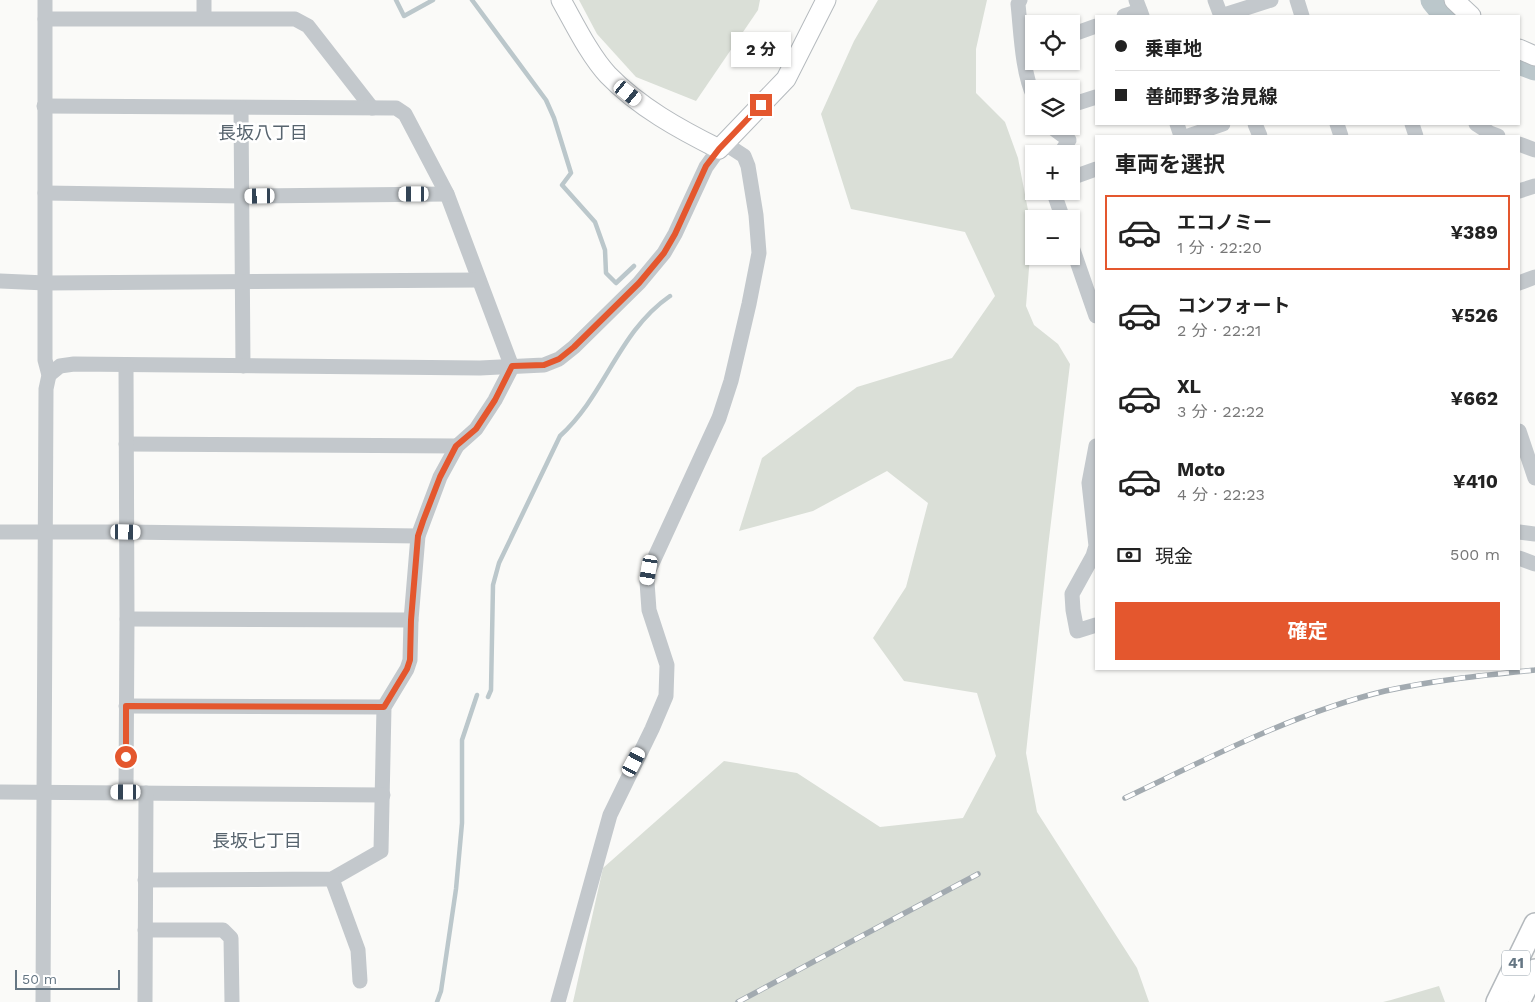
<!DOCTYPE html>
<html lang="ja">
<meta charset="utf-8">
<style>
:root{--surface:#fff;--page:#f2f2f2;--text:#222;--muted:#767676;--line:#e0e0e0;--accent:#e4572e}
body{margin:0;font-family:"Work Sans","Noto Sans JP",sans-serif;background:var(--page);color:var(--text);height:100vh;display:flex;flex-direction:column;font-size:19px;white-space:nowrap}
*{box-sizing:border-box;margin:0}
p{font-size:16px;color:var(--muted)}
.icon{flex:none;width:28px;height:28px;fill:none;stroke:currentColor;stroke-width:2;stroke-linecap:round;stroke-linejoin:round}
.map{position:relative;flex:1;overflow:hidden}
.details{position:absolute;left:1095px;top:135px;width:425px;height:535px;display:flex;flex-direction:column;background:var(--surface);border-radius:0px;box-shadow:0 1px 4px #0004}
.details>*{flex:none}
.top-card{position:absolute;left:1095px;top:15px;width:425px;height:110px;border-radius:0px;box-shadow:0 1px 4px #0004;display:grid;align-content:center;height:110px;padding:0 20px;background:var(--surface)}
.buttons{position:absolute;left:1025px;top:15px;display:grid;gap:10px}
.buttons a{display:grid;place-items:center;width:55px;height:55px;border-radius:0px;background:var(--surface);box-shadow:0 1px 4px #0004;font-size:25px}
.scale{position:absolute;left:15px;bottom:12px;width:105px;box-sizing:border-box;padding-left:5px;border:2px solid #657683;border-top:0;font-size:14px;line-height:18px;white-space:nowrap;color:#657683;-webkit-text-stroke:4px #fff;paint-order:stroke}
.end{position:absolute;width:22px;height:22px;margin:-11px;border:6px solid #e4572e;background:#fff;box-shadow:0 0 0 2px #fff}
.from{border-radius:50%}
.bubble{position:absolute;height:35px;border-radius:0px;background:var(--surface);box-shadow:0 1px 4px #0004;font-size:16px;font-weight:700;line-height:35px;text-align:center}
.car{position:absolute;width:15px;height:30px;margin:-15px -8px;border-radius:6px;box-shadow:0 0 4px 1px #0007;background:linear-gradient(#fff 24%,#345 0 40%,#fff 0 76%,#345 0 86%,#fff 0)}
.top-card b{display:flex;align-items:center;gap:18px;height:48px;font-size:19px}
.top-card b+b{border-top:1px solid var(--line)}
.top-card i{width:12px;height:12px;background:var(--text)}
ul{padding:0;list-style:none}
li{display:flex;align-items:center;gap:15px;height:75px;margin:0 10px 8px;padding:0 10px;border:2px solid transparent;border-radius:0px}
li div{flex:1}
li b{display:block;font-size:19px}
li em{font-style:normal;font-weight:700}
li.current{border-color:var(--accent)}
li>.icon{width:45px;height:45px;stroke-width:1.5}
h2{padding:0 20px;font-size:22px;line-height:60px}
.pay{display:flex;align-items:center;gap:12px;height:55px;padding:0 20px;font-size:19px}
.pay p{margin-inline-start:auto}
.primary-button{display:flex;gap:10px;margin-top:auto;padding:10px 20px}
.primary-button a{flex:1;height:58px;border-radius:0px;background:var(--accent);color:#fff;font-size:20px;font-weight:700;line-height:58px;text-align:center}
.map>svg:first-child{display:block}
.green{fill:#dadfd7}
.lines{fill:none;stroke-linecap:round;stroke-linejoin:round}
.stream{stroke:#bbc7cb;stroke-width:4.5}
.river{stroke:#bbc7cb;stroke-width:25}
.major-casing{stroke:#b5babe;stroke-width:21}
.highway-casing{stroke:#b4b9bd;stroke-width:24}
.minor{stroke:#c3c8cc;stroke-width:15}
.major{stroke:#fff;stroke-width:19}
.highway{stroke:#fff;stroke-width:21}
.rail-casing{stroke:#a2aab0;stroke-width:5.5}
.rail{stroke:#fff;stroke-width:4;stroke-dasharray:11;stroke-linecap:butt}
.route{stroke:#e4572e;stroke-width:6}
.labels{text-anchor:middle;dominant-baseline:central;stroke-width:5;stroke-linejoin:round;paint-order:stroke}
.shield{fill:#fff;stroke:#939fa8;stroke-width:1}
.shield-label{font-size:15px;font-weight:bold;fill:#657683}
.neighbourhood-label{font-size:18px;fill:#57646e;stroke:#fff}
</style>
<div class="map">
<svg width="1535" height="1002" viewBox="0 0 1535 1002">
<rect width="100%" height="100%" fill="#fafaf8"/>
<g class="green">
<polygon points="579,0 760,0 758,10 696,101 636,77 597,34"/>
<polygon points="878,0 987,0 976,49 976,93 1005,122 1018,158 1032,231 1026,306 1034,325 1058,344 1070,364 1048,547 1026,753 1037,812 1137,968 1149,1002 573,1002 603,868 724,761 797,773 880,827 963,818 996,756 977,693 904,681 873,638 906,587 928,503 887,471 813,511 739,531 762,458 857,387 952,358 995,296 965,232 851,209 821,114 854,41"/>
<polygon points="1439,986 1445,1002 1383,1002 1391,1000"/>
</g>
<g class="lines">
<g class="stream">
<polyline points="396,0 404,16 433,0"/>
<polyline points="472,0 546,100 554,118 571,173 562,185 595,222 605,250 606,273 616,283 634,266"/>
<path d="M488,697L491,690L493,585L499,563L560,436C606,394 618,332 670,296"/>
<polyline points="437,1002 441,991 456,889 462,823 462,740 477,695"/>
</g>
<g class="river">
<polyline points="1433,0 1446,16"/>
<polyline points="1519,62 1535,68"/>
</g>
<g class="major-casing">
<g id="major">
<path d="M561,0C574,23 590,56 608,75C639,107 679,129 719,149L786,79L826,0"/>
<polyline points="1454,0 1471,16"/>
<polyline points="1519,49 1535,56"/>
</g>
</g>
<g class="highway-casing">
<g id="highway">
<polyline points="1497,1002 1535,924"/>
<polyline points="1519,1002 1535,970"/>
</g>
</g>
<g class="minor">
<polyline points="204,0 204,18"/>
<path d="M1020,0L1018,4C1021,32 1022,72 1034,97"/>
<polyline points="1136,0 1142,16"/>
<polyline points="1215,0 1221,16"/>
<polyline points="1297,0 1302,16"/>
<polyline points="1124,16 1140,11"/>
<polyline points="1221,16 1271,0"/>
<polyline points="45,19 295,19 308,26 372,108"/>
<polyline points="1071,35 1096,26"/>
<polyline points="1071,105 1096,97"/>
<polyline points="44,106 396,108 405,114 447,194 512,367 495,400 476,429 457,446 440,477 418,536 411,620 410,660 407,669 384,707 381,851 332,879 145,880"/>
<polyline points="241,108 243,366"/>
<polyline points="1177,124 1181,136"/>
<polyline points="1255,124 1260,136"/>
<polyline points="1337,124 1341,136"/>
<polyline points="1412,124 1416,136"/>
<polyline points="1476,124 1490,133 1498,136"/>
<polyline points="1050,126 1069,140 1060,154"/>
<polyline points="1188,136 1223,124"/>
<polyline points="1519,144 1535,150"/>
<polyline points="1071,178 1096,169"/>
<polyline points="1055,191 1055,196 1063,219"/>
<polyline points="1519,191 1535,186"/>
<polyline points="45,193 242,196 447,194"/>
<polyline points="1071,244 1096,316"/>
<polyline points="0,281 46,283 479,280"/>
<polyline points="1519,283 1535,277"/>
<polyline points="49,375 60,366 74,364 480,368 544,365 559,359 574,347 639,283 664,253 675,234 706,167 719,149"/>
<polyline points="1519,431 1535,478"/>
<polyline points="126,444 457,446"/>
<polyline points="1096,446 1089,483 1096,546 1093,556 1072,594 1073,610 1077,631 1096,625"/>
<polyline points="0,532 126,532 418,536"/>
<polyline points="1519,532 1535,534"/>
<polyline points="1519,558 1535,564"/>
<polyline points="127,619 411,620"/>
<polyline points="126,706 384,707"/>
<polyline points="0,792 383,795"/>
<polyline points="126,792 127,619 126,365"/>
<polyline points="332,879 358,950 360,981"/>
<polyline points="145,930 223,930 231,938 232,1002"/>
<polyline points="43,1002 46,389 49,375 45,360 45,0"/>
<polyline points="145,1002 146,793"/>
<polyline points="558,1002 610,815 652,729 666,696 667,665 649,610 647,582 649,570 719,418 731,381 749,304 759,253 756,215 748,166 744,156 724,143"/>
</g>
<use href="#major" class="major"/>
<use href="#highway" class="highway"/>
<g class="rail-casing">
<g id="rail">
<path d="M1125,798C1209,758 1294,713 1385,691C1434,680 1485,675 1535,670"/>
<polyline points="738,1002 978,874"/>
</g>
</g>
<use href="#rail" class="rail"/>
</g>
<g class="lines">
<polyline class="route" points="126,757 126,706 384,707 407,669 410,660 411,620 418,536 423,521 440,477 456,446 476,429 495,400 512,366 544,365 559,359 574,347 639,283 664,253 675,234 706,166 719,149 761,105"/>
</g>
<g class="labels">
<rect class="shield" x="1502" y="950.5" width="28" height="25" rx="4"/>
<g class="shield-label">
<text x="1516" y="963">41</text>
</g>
<g class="neighbourhood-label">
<text x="263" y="132">長坂八丁目</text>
<text x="257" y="840">長坂七丁目</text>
</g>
</g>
</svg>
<div class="buttons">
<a><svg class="icon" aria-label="locate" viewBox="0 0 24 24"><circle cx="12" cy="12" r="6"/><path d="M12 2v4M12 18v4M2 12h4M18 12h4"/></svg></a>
<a><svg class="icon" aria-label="layers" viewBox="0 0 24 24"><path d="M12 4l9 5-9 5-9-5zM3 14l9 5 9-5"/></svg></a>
<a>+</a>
<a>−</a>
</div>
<div class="scale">50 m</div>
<i class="end from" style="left:126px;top:757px"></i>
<i class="end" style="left:761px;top:105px"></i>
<div class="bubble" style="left:731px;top:32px;width:60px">2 分</div>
<i class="car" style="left:628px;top:93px;rotate:129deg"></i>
<i class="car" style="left:414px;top:194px;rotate:270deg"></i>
<i class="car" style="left:260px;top:196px;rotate:269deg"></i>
<i class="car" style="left:126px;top:532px;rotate:91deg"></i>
<i class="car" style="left:649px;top:570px;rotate:190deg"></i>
<i class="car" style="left:634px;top:762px;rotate:28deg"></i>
<i class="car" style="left:126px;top:792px;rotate:270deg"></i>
<div class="top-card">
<b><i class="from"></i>乗車地</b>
<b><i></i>善師野多治見線</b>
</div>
<section class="details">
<h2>車両を選択</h2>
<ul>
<li class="current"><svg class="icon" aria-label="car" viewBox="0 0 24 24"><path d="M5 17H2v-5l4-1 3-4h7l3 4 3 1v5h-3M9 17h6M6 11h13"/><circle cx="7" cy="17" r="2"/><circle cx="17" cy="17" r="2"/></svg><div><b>エコノミー</b><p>1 分 · 22:20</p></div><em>¥389</em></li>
<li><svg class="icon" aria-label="car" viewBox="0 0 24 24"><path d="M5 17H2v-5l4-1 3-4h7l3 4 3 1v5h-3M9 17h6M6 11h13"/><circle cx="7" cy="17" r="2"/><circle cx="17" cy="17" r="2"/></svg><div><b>コンフォート</b><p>2 分 · 22:21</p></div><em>¥526</em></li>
<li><svg class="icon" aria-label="car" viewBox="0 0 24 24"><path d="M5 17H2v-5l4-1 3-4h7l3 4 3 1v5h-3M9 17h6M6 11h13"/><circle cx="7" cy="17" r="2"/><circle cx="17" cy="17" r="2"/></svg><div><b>XL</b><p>3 分 · 22:22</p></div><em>¥662</em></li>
<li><svg class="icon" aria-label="car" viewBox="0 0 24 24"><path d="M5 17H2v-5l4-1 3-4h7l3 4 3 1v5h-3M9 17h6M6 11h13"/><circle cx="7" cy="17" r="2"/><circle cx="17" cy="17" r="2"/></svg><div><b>Moto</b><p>4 分 · 22:23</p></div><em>¥410</em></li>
</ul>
<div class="pay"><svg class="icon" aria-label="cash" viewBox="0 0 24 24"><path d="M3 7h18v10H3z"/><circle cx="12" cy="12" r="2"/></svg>現金<p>500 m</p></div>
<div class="primary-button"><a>確定</a></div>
</section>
</div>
